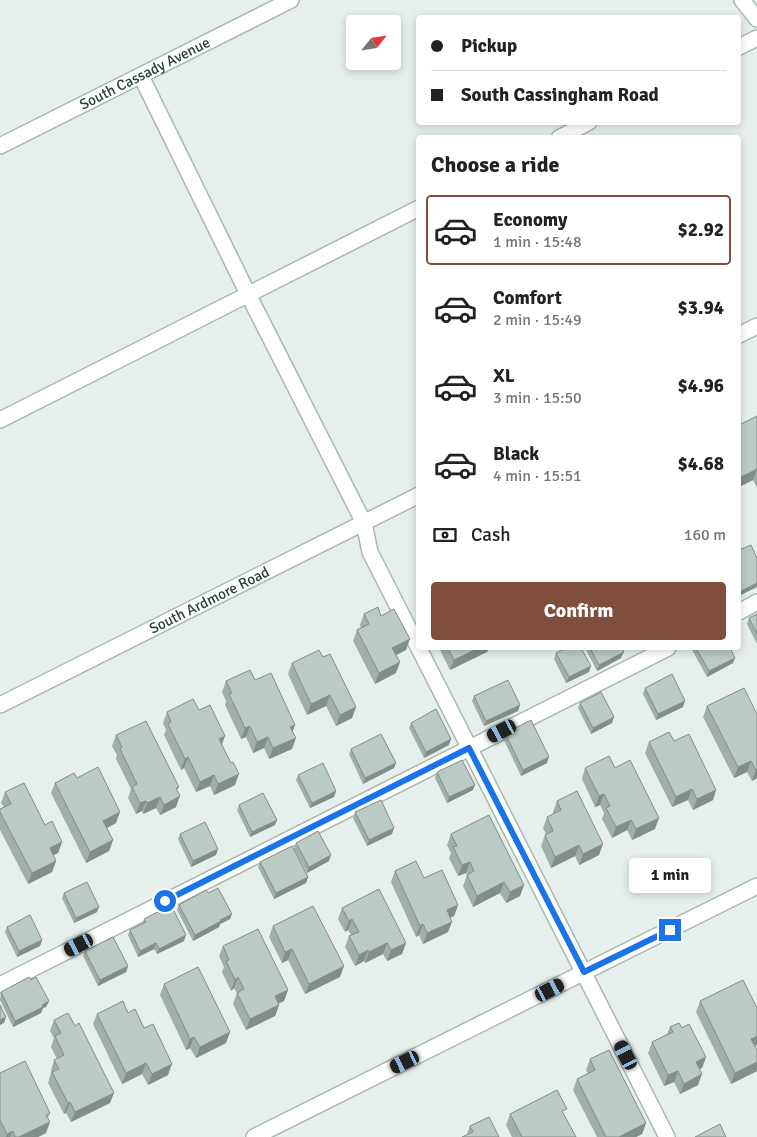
<!DOCTYPE html>
<meta charset="utf-8">
<style>
:root{--surface:#fff;--page:#f6f6f6;--text:#222;--muted:#767676;--line:#e0e0e0;--accent:#804e3d}
body{margin:0;font-family:Signika,sans-serif;background:var(--page);color:var(--text);height:100vh;display:flex;flex-direction:column;font-size:19px;white-space:nowrap}
*{box-sizing:border-box;margin:0}
p{font-size:16px;color:var(--muted)}
.icon{flex:none;width:28px;height:28px;fill:none;stroke:currentColor;stroke-width:2;stroke-linecap:round;stroke-linejoin:round}
.map{position:relative;flex:1;overflow:hidden}
.side{position:absolute;left:416px;top:135px;width:325px;height:515px;display:flex;flex-direction:column;background:var(--surface);border-radius:5px;box-shadow:0 2px 8px #0003}
.side>*{flex:none}
.banner{position:absolute;left:416px;top:15px;width:325px;height:110px;border-radius:5px;box-shadow:0 2px 8px #0003;display:grid;align-content:center;height:110px;padding:0 15px;background:var(--surface)}
.needle{width:32px;rotate:60deg}
.tools{position:absolute;left:346px;top:15px;display:grid;gap:10px}
.tools a{display:grid;place-items:center;width:55px;height:55px;border-radius:5px;background:var(--surface);box-shadow:0 2px 8px #0003;font-size:25px}
.end{position:absolute;width:22px;height:22px;margin:-11px;border:6px solid #1a73e8;background:#fff;box-shadow:0 0 0 2px #fff}
.from{border-radius:50%}
.bubble{position:absolute;height:35px;border-radius:5px;background:var(--surface);box-shadow:0 2px 8px #0003;font-size:16px;font-weight:700;line-height:35px;text-align:center}
.car{position:absolute;width:15px;height:30px;margin:-15px -8px;border-radius:6px;box-shadow:0 0 4px 1px #0007;background:linear-gradient(#222 24%,#8ab4d8 0 40%,#222 0 76%,#8ab4d8 0 86%,#222 0)}
.banner b{display:flex;align-items:center;gap:18px;height:48px;font-size:19px}
.banner b+b{border-top:1px solid var(--line)}
.banner i{width:12px;height:12px;background:var(--text)}
ul{padding:0;list-style:none}
li{display:flex;align-items:center;gap:15px;height:70px;margin:0 10px 8px;padding:0 5px;border:2px solid transparent;border-radius:5px}
li div{flex:1}
li b{display:block;font-size:19px}
li em{font-style:normal;font-weight:700}
li.on{border-color:var(--accent)}
li>.icon{width:45px;height:45px;stroke-width:1.5}
h2{padding:0 15px;font-size:22px;line-height:60px}
.pay{display:flex;align-items:center;gap:12px;height:55px;padding:0 15px;font-size:19px}
.pay p{margin-inline-start:auto}
.cta{display:flex;gap:10px;margin-top:auto;padding:10px 15px}
.cta a{flex:1;height:58px;border-radius:5px;background:var(--accent);color:#fff;font-size:20px;font-weight:700;line-height:58px;text-align:center}
.map>svg:first-child{display:block}
.lines{fill:none;stroke-linecap:round;stroke-linejoin:round}
.service-casing{stroke:#a8b8b2;stroke-width:18}
.minor-casing{stroke:#a8b8b2;stroke-width:18}
.tertiary-casing{stroke:#a8b8b2;stroke-width:18}
.service{stroke:#fff;stroke-width:15}
.minor{stroke:#fff;stroke-width:15}
.tertiary{stroke:#fff;stroke-width:15}
.wall{fill:#a1aea9}
.shaded-wall{fill:#838d89}
.building{fill:#bbcac4;stroke:#838d89}
.route{stroke:#1a73e8;stroke-width:6}
.labels{text-anchor:middle;dominant-baseline:central;stroke-width:5;stroke-linejoin:round;paint-order:stroke}
.street-label{font-size:15px;fill:#24423a;stroke:#f7fbf9}
</style>
<div class="map">
<svg width="757" height="1137" viewBox="0 0 757 1137">
<rect width="100%" height="100%" fill="#e6efeb"/>
<g class="lines">
<g class="service-casing">
<g id="service">
<polyline points="742,0 757,19"/>
<polyline points="739,47 757,38"/>
<polyline points="141,76 248,294 364,523 370,552 667,1137"/>
<polyline points="559,138 589,122"/>
<polyline points="0,420 419,208"/>
<polyline points="739,612 757,602"/>
<polyline points="0,985 668,648"/>
</g>
</g>
<g class="minor-casing">
<g id="minor">
<polyline points="739,335 757,326"/>
<path id="s1" d="M0,705L419,495"/>
<polyline points="254,1137 757,886"/>
</g>
</g>
<g class="tertiary-casing">
<g id="tertiary">
<path id="s2" d="M0,146L291,0"/>
</g>
</g>
<use href="#service" class="service"/>
<use href="#minor" class="minor"/>
<use href="#tertiary" class="tertiary"/>
</g>
<g class="wall">
<polygon points="757,417 757,488 753,480 739,487 739,425"/>
<polygon points="364,614 381,616 406,650 396,655 396,673 375,684 353,641 357,630 361,628 360,625"/>
<polygon points="757,614 757,644 747,624 749,618"/>
<polygon points="439,648 489,648 487,652 450,670"/>
<polygon points="585,648 621,648 621,658 597,671"/>
<polygon points="691,648 730,648 733,663 707,677"/>
<polygon points="556,653 589,672 566,683 554,659"/>
<polygon points="323,657 356,707 352,718 336,726 326,706 307,715 288,674 292,663"/>
<polygon points="255,680 295,725 292,731 292,749 269,759 264,748 253,753 246,737 241,739 225,705 226,701 222,692 226,681"/>
<polygon points="645,688 683,707 656,720 643,694"/>
<polygon points="474,696 520,705 518,711 484,726 472,701"/>
<polygon points="580,703 612,723 591,734 578,708"/>
<polygon points="707,706 757,714 757,778 752,781 747,772 734,778 703,717"/>
<polygon points="199,710 222,744 235,785 214,795 210,786 196,792 184,768 181,770 164,735 166,730 163,723 167,712"/>
<polygon points="411,723 449,745 424,758 409,728"/>
<polygon points="505,733 547,763 521,776 503,738"/>
<polygon points="116,735 179,787 177,790 176,807 160,815 156,808 143,814 142,811 136,814 128,798 131,789 116,759 117,755 112,746"/>
<polygon points="674,741 716,790 713,800 693,810 688,800 672,807 645,753 649,742"/>
<polygon points="351,749 394,768 363,784 349,754"/>
<polygon points="585,768 615,768 655,829 632,840 627,830 612,838 602,819 604,813 600,805 595,807 582,779"/>
<polygon points="437,772 473,790 447,803 435,778"/>
<polygon points="298,775 336,791 334,797 310,808 296,780"/>
<polygon points="77,778 116,823 107,828 113,840 109,851 86,863 51,793 55,783"/>
<polygon points="5,792 45,825 62,842 58,853 53,855 56,861 52,872 28,884 0,830 0,809 4,807 1,803"/>
<polygon points="557,801 599,855 579,865 575,856 551,868 541,846 545,835 546,834 543,828 547,817 553,814 553,812"/>
<polygon points="239,805 275,825 250,837 237,810"/>
<polygon points="355,812 392,834 367,846 353,818"/>
<polygon points="180,834 216,855 191,867 178,839"/>
<polygon points="451,834 524,885 520,896 506,903 500,893 473,907 463,886 467,875 466,873 458,876 449,858 451,853 447,845"/>
<polygon points="296,843 329,861 307,873 296,852 308,877 306,883 274,899 258,867 260,862 294,848"/>
<polygon points="395,871 424,878 458,905 454,916 450,918 448,932 423,944 419,935 416,937 391,882"/>
<polygon points="64,893 97,912 74,923 62,898"/>
<polygon points="208,893 230,919 220,924 219,927 193,941 177,910 179,905"/>
<polygon points="342,908 406,943 402,954 387,961 383,954 365,963 364,961 355,966 345,947 349,936 351,935 348,930 345,932 338,919"/>
<polygon points="144,919 184,941 157,954 154,949 138,957 128,935 130,930 142,924"/>
<polygon points="273,926 340,977 305,994 288,960 282,963 269,937"/>
<polygon points="7,927 42,940 40,946 17,957 5,932"/>
<polygon points="223,946 288,990 284,1001 278,1003 279,1005 275,1016 246,1030 233,1004 237,993 234,988 231,991 222,972 224,967 219,956"/>
<polygon points="85,951 128,966 126,972 98,986 83,956"/>
<polygon points="164,984 226,1043 196,1058 190,1048 186,1050 160,995"/>
<polygon points="1,992 49,1001 46,1007 43,1008 41,1013 13,1027 0,1000"/>
<polygon points="700,1001 755,1046 757,1050 757,1071 731,1084 696,1012"/>
<polygon points="128,1013 168,1075 148,1085 142,1074 122,1084 93,1024 97,1014"/>
<polygon points="54,1020 110,1103 71,1122 66,1113 64,1114 48,1083 51,1073 51,1071 54,1060 57,1059 51,1047 54,1038 50,1031"/>
<polygon points="670,1027 682,1028 706,1057 702,1068 699,1069 698,1085 680,1094 674,1082 664,1086 648,1053 652,1042 667,1034"/>
<polygon points="590,1059 646,1123 642,1134 636,1137 597,1137 573,1090 577,1079 588,1074 586,1070"/>
<polygon points="0,1073 50,1113 48,1118 46,1133 38,1137 0,1137"/>
<polygon points="510,1114 564,1115 576,1137 512,1137 506,1125"/>
<polygon points="470,1126 499,1137 467,1134"/>
</g>
<g class="shaded-wall">
<polygon points="757,469 753,480 739,487 739,485 741,477"/>
<polygon points="757,583 757,587 739,596 741,591"/>
<polygon points="410,639 406,650 388,659 392,648"/>
<polygon points="479,648 489,648 487,652 450,670 454,660"/>
<polygon points="624,652 621,658 597,671 599,665"/>
<polygon points="735,658 733,663 707,677 709,671"/>
<polygon points="400,662 396,673 375,684 379,673"/>
<polygon points="591,666 589,672 566,683 569,677"/>
<polygon points="330,695 326,706 307,715 311,704"/>
<polygon points="685,701 683,707 656,720 658,714"/>
<polygon points="520,705 518,711 484,726 486,721"/>
<polygon points="356,707 352,718 336,726 340,715"/>
<polygon points="614,717 612,723 591,734 593,728"/>
<polygon points="295,725 291,736 290,727"/>
<polygon points="250,726 246,737 241,739 245,728"/>
<polygon points="225,736 221,747 219,739"/>
<polygon points="268,737 264,748 253,753 257,742"/>
<polygon points="296,738 292,749 269,759 273,748"/>
<polygon points="451,739 449,745 424,758 426,752"/>
<polygon points="188,757 184,768 181,770 185,759"/>
<polygon points="549,757 547,763 521,776 523,770"/>
<polygon points="751,761 747,772 734,778 738,767"/>
<polygon points="396,763 394,768 363,784 365,778"/>
<polygon points="757,769 757,778 752,781 756,770"/>
<polygon points="239,774 235,785 214,795 218,784"/>
<polygon points="214,775 210,786 196,792 200,782"/>
<polygon points="475,785 473,790 447,803 449,797"/>
<polygon points="692,789 688,800 672,807 676,797"/>
<polygon points="716,790 713,800 693,810 697,799"/>
<polygon points="336,791 334,797 310,808 312,803"/>
<polygon points="604,794 600,805 595,807 599,796"/>
<polygon points="180,796 176,807 160,815 164,805"/>
<polygon points="160,797 156,808 143,814 147,803"/>
<polygon points="146,801 142,811 136,814 140,803"/>
<polygon points="120,812 116,823 99,832 103,821"/>
<polygon points="659,818 655,829 632,840 636,829"/>
<polygon points="277,820 275,825 250,837 252,832"/>
<polygon points="631,820 627,830 612,838 616,827"/>
<polygon points="394,828 392,834 367,846 369,840"/>
<polygon points="113,840 109,851 86,863 90,852"/>
<polygon points="62,842 58,853 46,859 50,848"/>
<polygon points="603,844 599,855 579,865 583,854"/>
<polygon points="579,845 575,856 551,868 555,857"/>
<polygon points="218,849 216,855 191,867 193,861"/>
<polygon points="331,855 329,861 307,873 309,867"/>
<polygon points="56,861 52,872 28,884 32,873"/>
<polygon points="470,862 466,873 458,876 462,865"/>
<polygon points="308,877 306,883 274,899 276,893"/>
<polygon points="504,882 500,893 473,907 477,896"/>
<polygon points="524,885 520,896 506,903 510,892"/>
<polygon points="458,905 454,916 443,921 447,910"/>
<polygon points="99,907 97,912 74,923 76,918"/>
<polygon points="232,914 230,919 220,924 219,927 193,941 195,935"/>
<polygon points="352,919 348,930 345,932 349,921"/>
<polygon points="452,922 448,932 423,944 427,933"/>
<polygon points="423,924 419,935 416,937 420,926"/>
<polygon points="186,935 184,941 157,954 159,949"/>
<polygon points="42,940 40,946 17,957 19,951"/>
<polygon points="156,943 154,949 138,957 140,951"/>
<polygon points="387,943 383,954 365,963 369,952"/>
<polygon points="406,943 402,954 387,961 391,950"/>
<polygon points="292,949 288,960 282,963 285,952"/>
<polygon points="368,950 364,961 355,966 359,955"/>
<polygon points="128,966 126,972 98,986 100,980"/>
<polygon points="344,966 340,977 305,994 309,984"/>
<polygon points="238,977 234,988 231,991 235,980"/>
<polygon points="288,990 284,1001 271,1007 275,996"/>
<polygon points="49,1001 46,1007 43,1008 41,1013 13,1027 15,1021"/>
<polygon points="279,1005 275,1016 246,1030 250,1019"/>
<polygon points="6,1017 4,1023 0,1025 0,1020"/>
<polygon points="230,1032 226,1043 196,1058 200,1047"/>
<polygon points="757,1036 757,1045 748,1050 751,1039"/>
<polygon points="194,1037 190,1048 186,1050 190,1039"/>
<polygon points="706,1057 702,1068 692,1073 696,1062"/>
<polygon points="757,1062 757,1071 731,1084 735,1073"/>
<polygon points="146,1063 142,1074 122,1084 126,1073"/>
<polygon points="172,1064 168,1075 148,1085 152,1074"/>
<polygon points="678,1071 674,1082 664,1086 668,1075"/>
<polygon points="702,1074 698,1085 680,1094 684,1084"/>
<polygon points="114,1093 110,1103 71,1122 75,1112"/>
<polygon points="70,1102 66,1113 64,1114 68,1103"/>
<polygon points="50,1122 46,1133 38,1137 19,1137"/>
<polygon points="646,1123 642,1134 636,1137 619,1137"/>
<polygon points="13,1131 10,1137 6,1137 7,1134"/>
</g>
<g class="building">
<polygon points="757,416 757,469 741,477 739,472 739,425"/>
<polygon points="751,545 757,558 757,583 741,591 739,587 739,550"/>
<polygon points="378,607 381,616 394,609 410,639 392,648 400,662 379,673 357,630 369,624 364,614"/>
<polygon points="757,614 757,634 749,618"/>
<polygon points="448,648 479,648 454,660"/>
<polygon points="567,648 581,648 591,666 569,677 556,653"/>
<polygon points="590,648 621,648 624,652 599,665"/>
<polygon points="696,648 730,648 735,658 709,671"/>
<polygon points="319,650 323,657 330,654 356,707 340,715 330,695 311,704 292,663"/>
<polygon points="250,670 255,680 271,673 295,725 290,727 296,738 273,748 268,737 257,742 250,726 245,728 229,694 232,693 226,681"/>
<polygon points="672,674 685,701 658,714 645,688"/>
<polygon points="508,680 520,705 486,721 474,696"/>
<polygon points="744,688 757,714 757,769 756,770 751,761 738,767 707,706"/>
<polygon points="601,692 614,717 593,728 580,703"/>
<polygon points="193,699 199,710 210,705 225,736 219,739 231,763 233,762 239,774 218,784 214,775 200,782 188,757 185,759 168,724 171,722 167,712"/>
<polygon points="436,709 451,739 426,752 411,723"/>
<polygon points="531,720 549,757 523,770 505,733"/>
<polygon points="146,721 179,787 176,788 180,796 164,805 160,797 147,803 146,801 140,803 132,787 137,784 120,749 122,747 116,735"/>
<polygon points="669,732 674,741 689,734 716,790 697,799 692,789 676,797 649,742"/>
<polygon points="381,734 396,763 365,778 351,749"/>
<polygon points="609,756 615,768 630,760 659,818 636,829 631,820 616,827 606,808 610,806 604,794 599,796 585,768"/>
<polygon points="462,760 475,785 449,797 437,772"/>
<polygon points="323,763 336,791 312,803 298,775"/>
<polygon points="98,767 120,812 103,821 113,840 90,852 55,783 74,773 77,778"/>
<polygon points="24,783 45,825 52,821 62,842 50,848 56,861 32,873 0,812 0,809 11,804 5,792"/>
<polygon points="577,791 603,844 583,854 579,845 555,857 545,835 553,831 547,817 561,810 557,801"/>
<polygon points="263,793 277,820 252,832 239,805"/>
<polygon points="381,800 394,828 369,840 355,812"/>
<polygon points="489,815 524,885 510,892 504,882 477,896 467,875 474,871 470,862 462,865 453,847 457,846 451,834"/>
<polygon points="205,822 218,849 193,861 180,834"/>
<polygon points="318,831 331,855 309,867 296,843"/>
<polygon points="292,846 308,877 276,893 260,862"/>
<polygon points="416,861 424,878 442,870 458,905 447,910 452,922 427,933 423,924 420,926 395,871"/>
<polygon points="87,882 99,907 76,918 64,893"/>
<polygon points="218,888 232,914 220,920 221,921 195,935 179,905 206,890 208,893"/>
<polygon points="379,889 406,943 391,950 387,943 369,952 368,950 359,955 349,936 359,932 352,919 349,921 342,908"/>
<polygon points="171,905 186,935 159,949 156,943 140,951 130,930 146,922 144,919"/>
<polygon points="313,906 344,966 309,984 292,949 285,952 273,926"/>
<polygon points="30,915 42,940 19,951 7,927"/>
<polygon points="258,929 288,990 275,996 279,1005 250,1019 237,993 244,989 238,977 235,980 226,961 229,960 223,946"/>
<polygon points="113,937 128,966 100,980 85,951"/>
<polygon points="198,967 230,1032 200,1047 194,1037 190,1039 164,984"/>
<polygon points="29,977 31,980 36,977 49,1001 42,1005 43,1007 15,1021 1,992"/>
<polygon points="743,980 757,1008 757,1036 751,1039 757,1050 757,1062 735,1073 700,1001"/>
<polygon points="123,1001 128,1013 135,1009 144,1028 153,1024 172,1064 152,1074 146,1063 126,1073 97,1014"/>
<polygon points="0,1005 6,1017 0,1020"/>
<polygon points="68,1013 75,1026 79,1023 114,1093 75,1112 70,1102 68,1103 52,1072 59,1069 54,1060 64,1055 55,1036 61,1033 54,1020"/>
<polygon points="679,1023 682,1028 689,1024 706,1057 696,1062 702,1074 684,1084 678,1071 668,1075 652,1042 673,1032 670,1027"/>
<polygon points="609,1050 646,1123 619,1137 606,1137 577,1079 595,1070 590,1059"/>
<polygon points="25,1061 50,1113 46,1115 50,1122 19,1137 15,1137 13,1131 7,1134 0,1120 0,1073"/>
<polygon points="557,1090 567,1109 562,1111 576,1137 522,1137 510,1114"/>
<polygon points="489,1117 499,1137 462,1137 473,1132 470,1126"/>
<polygon points="720,1124 726,1137 695,1137"/>
</g>
<g class="lines">
<polyline class="route" points="165,901 469,748 584,972 670,930"/>
</g>
<g class="labels">
<g class="street-label">
<text stroke="none"><textPath href="#s2" startOffset="162">South Cassady Avenue</textPath></text>
<text stroke="none"><textPath href="#s1" startOffset="234">South Ardmore Road</textPath></text>
</g>
</g>
</svg>
<div class="tools">
<a><svg class="needle" viewBox="-14 -14 28 28"><path d="M0-13l5 13h-10z" fill="#e53935"/><path d="M0 13l5-13h-10z" fill="#767676"/></svg></a>
</div>
<i class="end from" style="left:165px;top:901px"></i>
<i class="end" style="left:670px;top:930px"></i>
<div class="bubble" style="left:629px;top:858px;width:82px">1 min</div>
<i class="car" style="left:502px;top:731px;rotate:243deg"></i>
<i class="car" style="left:79px;top:945px;rotate:243deg"></i>
<i class="car" style="left:550px;top:990px;rotate:63deg"></i>
<i class="car" style="left:626px;top:1055px;rotate:333deg"></i>
<i class="car" style="left:405px;top:1062px;rotate:244deg"></i>
<div class="banner">
<b><i class="from"></i>Pickup</b>
<b><i></i>South Cassingham Road</b>
</div>
<section class="side">
<h2>Choose a ride</h2>
<ul>
<li class="on"><svg class="icon" aria-label="car" viewBox="0 0 24 24"><path d="M5 17H2v-5l4-1 3-4h7l3 4 3 1v5h-3M9 17h6M6 11h13"/><circle cx="7" cy="17" r="2"/><circle cx="17" cy="17" r="2"/></svg><div><b>Economy</b><p>1 min · 15:48</p></div><em>$2.92</em></li>
<li><svg class="icon" aria-label="car" viewBox="0 0 24 24"><path d="M5 17H2v-5l4-1 3-4h7l3 4 3 1v5h-3M9 17h6M6 11h13"/><circle cx="7" cy="17" r="2"/><circle cx="17" cy="17" r="2"/></svg><div><b>Comfort</b><p>2 min · 15:49</p></div><em>$3.94</em></li>
<li><svg class="icon" aria-label="car" viewBox="0 0 24 24"><path d="M5 17H2v-5l4-1 3-4h7l3 4 3 1v5h-3M9 17h6M6 11h13"/><circle cx="7" cy="17" r="2"/><circle cx="17" cy="17" r="2"/></svg><div><b>XL</b><p>3 min · 15:50</p></div><em>$4.96</em></li>
<li><svg class="icon" aria-label="car" viewBox="0 0 24 24"><path d="M5 17H2v-5l4-1 3-4h7l3 4 3 1v5h-3M9 17h6M6 11h13"/><circle cx="7" cy="17" r="2"/><circle cx="17" cy="17" r="2"/></svg><div><b>Black</b><p>4 min · 15:51</p></div><em>$4.68</em></li>
</ul>
<div class="pay"><svg class="icon" aria-label="cash" viewBox="0 0 24 24"><path d="M3 7h18v10H3z"/><circle cx="12" cy="12" r="2"/></svg>Cash<p>160 m</p></div>
<div class="cta"><a>Confirm</a></div>
</section>
</div>
